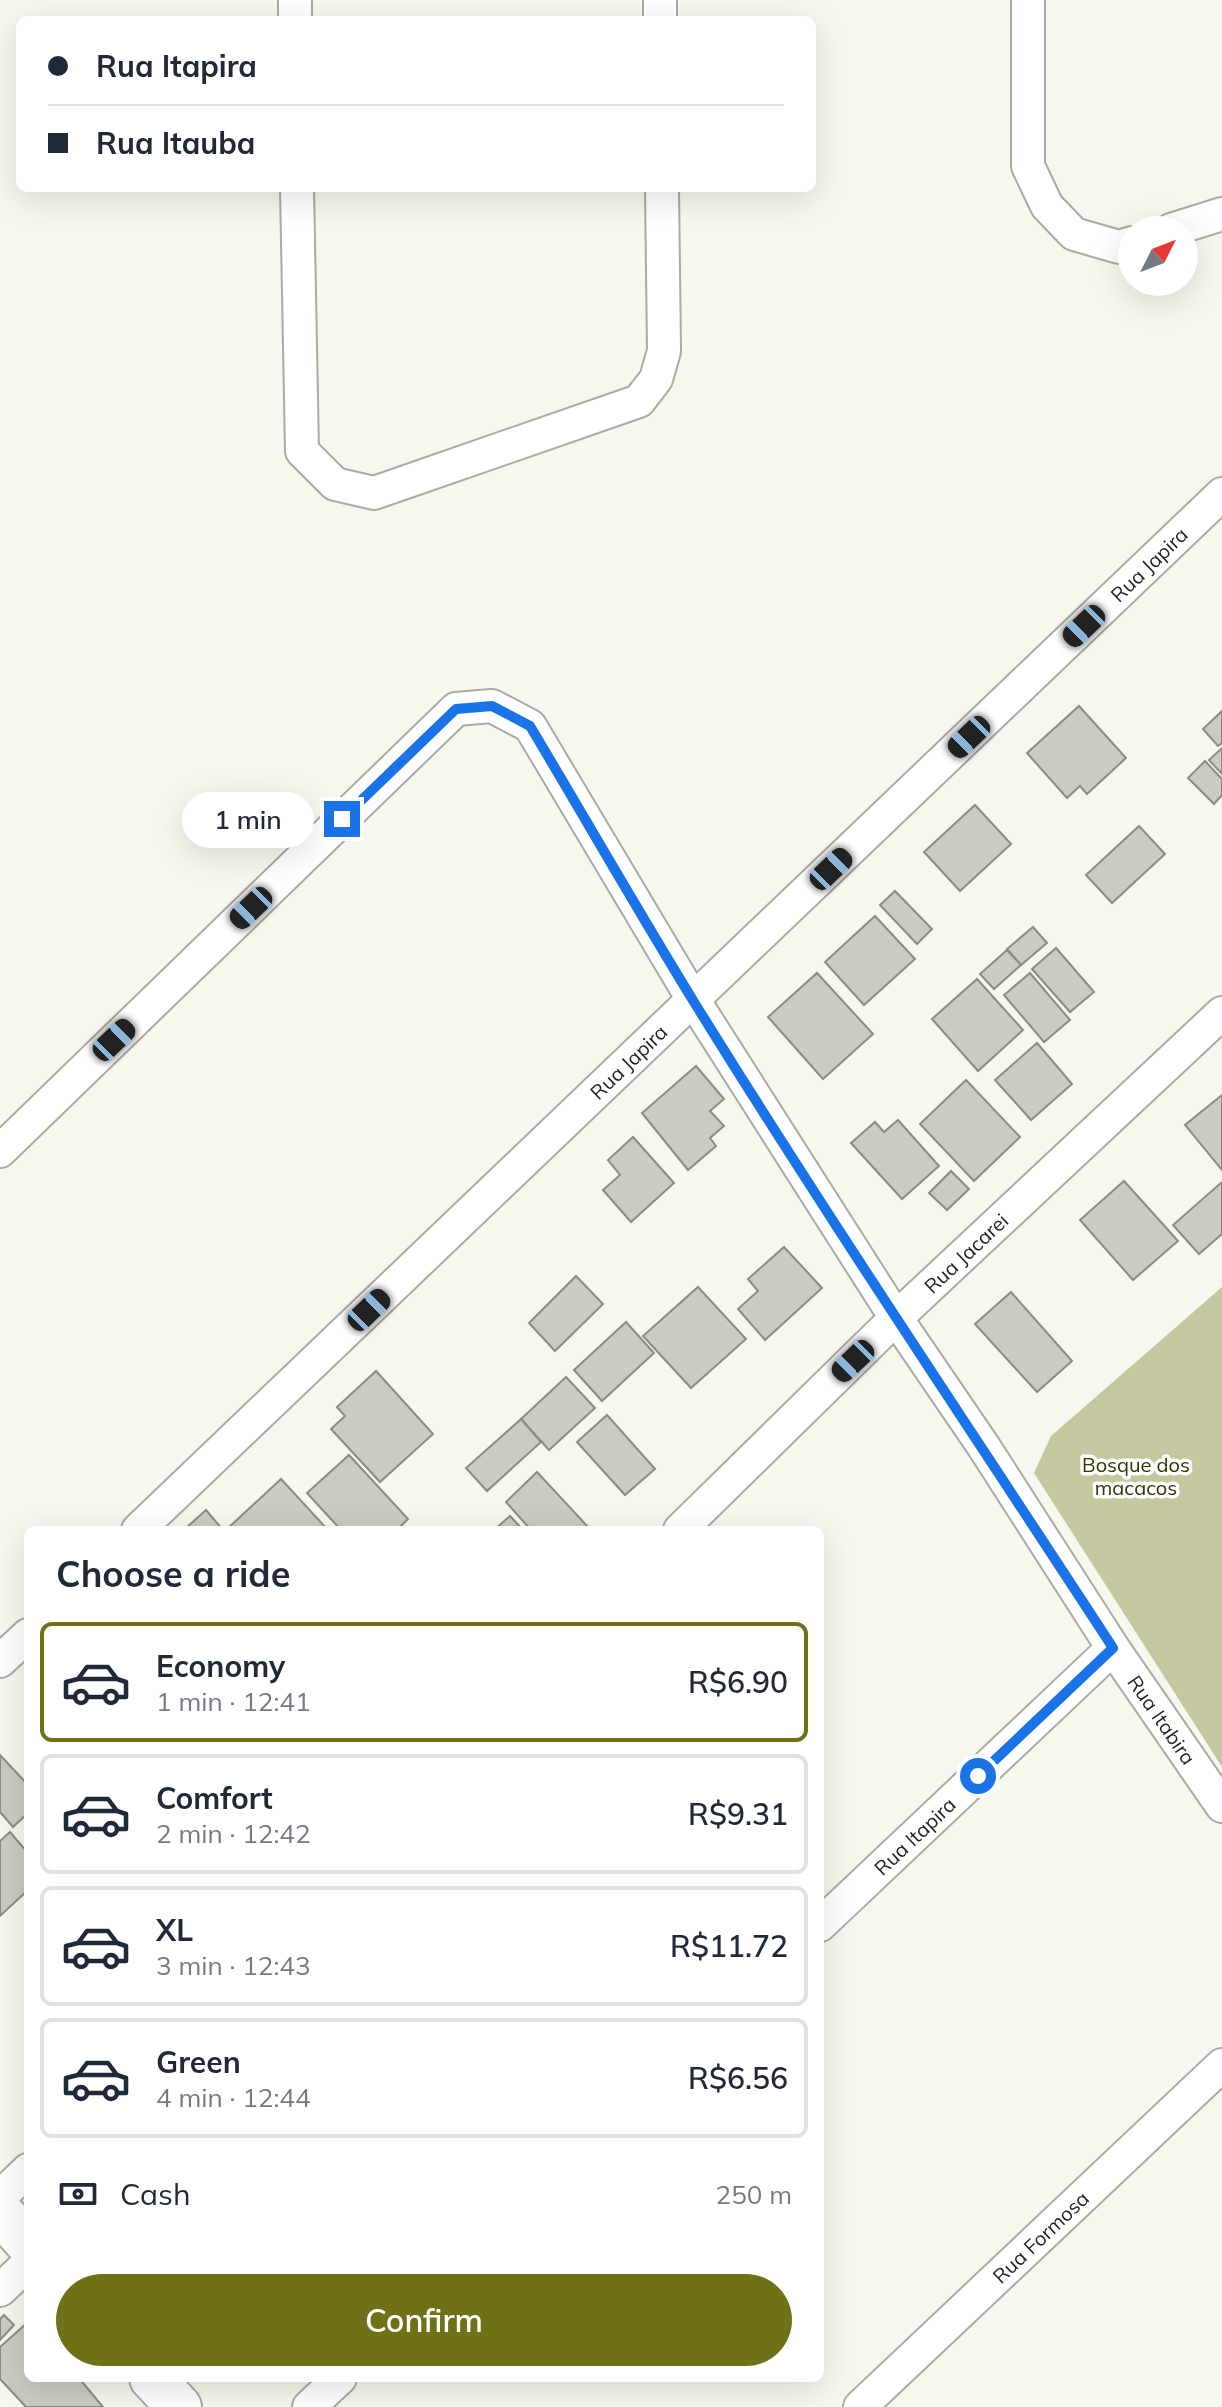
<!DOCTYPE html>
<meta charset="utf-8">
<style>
:root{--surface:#fff;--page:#f2f2f3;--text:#1f2937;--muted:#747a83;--line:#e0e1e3;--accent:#6f7117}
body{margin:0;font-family:Mulish,sans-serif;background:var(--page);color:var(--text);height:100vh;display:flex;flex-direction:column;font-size:30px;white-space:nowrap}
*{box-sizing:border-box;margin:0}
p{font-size:26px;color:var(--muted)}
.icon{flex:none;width:44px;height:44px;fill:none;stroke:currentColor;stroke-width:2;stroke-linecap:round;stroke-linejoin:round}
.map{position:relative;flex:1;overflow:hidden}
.side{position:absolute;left:24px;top:1526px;width:800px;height:856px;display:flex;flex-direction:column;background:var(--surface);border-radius:12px;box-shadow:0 8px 32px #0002}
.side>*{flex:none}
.hud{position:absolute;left:16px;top:16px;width:800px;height:176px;border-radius:12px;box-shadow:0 8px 32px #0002;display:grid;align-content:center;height:176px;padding:0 32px;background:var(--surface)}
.needle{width:52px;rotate:48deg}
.tools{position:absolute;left:1118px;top:216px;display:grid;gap:16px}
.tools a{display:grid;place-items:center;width:80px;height:80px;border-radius:50%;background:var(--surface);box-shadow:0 8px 32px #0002;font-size:40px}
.end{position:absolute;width:36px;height:36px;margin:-18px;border:10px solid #1a73e8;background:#fff;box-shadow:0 0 0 4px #fff}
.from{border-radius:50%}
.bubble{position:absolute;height:56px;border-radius:28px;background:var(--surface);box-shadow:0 8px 32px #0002;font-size:26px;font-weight:600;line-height:56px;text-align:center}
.car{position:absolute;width:24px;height:48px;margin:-24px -12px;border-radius:10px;box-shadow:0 0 6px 2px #0007;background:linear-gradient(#222 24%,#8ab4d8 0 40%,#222 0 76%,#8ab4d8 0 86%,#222 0)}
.hud b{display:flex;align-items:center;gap:28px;height:76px;font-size:30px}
.hud b+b{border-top:2px solid var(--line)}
.hud i{width:20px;height:20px;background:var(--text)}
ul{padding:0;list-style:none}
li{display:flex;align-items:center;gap:24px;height:120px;margin:0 16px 12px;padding:0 16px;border:4px solid var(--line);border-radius:12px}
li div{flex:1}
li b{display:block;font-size:30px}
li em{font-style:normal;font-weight:600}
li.active{border-color:var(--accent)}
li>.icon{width:72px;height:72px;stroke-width:1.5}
h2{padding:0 32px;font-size:36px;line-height:96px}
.pay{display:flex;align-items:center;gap:20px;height:88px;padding:0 32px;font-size:30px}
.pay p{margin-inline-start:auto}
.button{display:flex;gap:16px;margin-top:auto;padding:16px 32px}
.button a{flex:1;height:92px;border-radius:48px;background:var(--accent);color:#fff;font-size:32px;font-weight:600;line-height:92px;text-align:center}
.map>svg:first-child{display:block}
.green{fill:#c5c89f}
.building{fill:#cbcbc3;stroke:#8b8c84;stroke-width:2}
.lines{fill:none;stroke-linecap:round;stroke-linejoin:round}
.street-casing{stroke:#aaaba2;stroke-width:36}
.secondary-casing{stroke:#aaaba2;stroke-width:48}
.street{stroke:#fff;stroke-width:32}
.secondary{stroke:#fff;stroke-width:44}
.route{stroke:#1a73e8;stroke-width:10}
.labels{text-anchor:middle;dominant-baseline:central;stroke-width:7;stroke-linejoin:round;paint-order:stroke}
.street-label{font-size:20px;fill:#242521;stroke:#fff}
.park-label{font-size:20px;fill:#333500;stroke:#fff}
</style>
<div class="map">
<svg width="1222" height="2407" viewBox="0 0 1222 2407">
<rect width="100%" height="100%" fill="#f6f7ee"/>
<polygon class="green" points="1222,1287 1222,1767 1034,1473 1051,1436"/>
<g class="building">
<polygon points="1079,706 1126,758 1087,794 1080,786 1067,798 1027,753"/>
<polygon points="1222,711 1222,743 1218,746 1203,729"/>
<polygon points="1222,748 1222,774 1209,760"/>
<polygon points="1205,761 1222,779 1222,795 1214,804 1188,778"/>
<polygon points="975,805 1011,844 960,891 924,852"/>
<polygon points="1139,826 1165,854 1112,903 1086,875"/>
<polygon points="895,891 932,929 917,944 880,905"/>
<polygon points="875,916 915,959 864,1005 825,962"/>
<polygon points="1033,927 1047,943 1021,965 1007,949"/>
<polygon points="1056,948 1094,992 1070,1012 1032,969"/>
<polygon points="1007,950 1021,965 994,989 980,974"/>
<polygon points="817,973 873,1034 823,1079 768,1017"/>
<polygon points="1030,973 1070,1020 1044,1042 1004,995"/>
<polygon points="977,979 1023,1030 978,1071 932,1019"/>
<polygon points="1037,1043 1072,1084 1031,1120 995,1080"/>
<polygon points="696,1066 724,1099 710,1111 724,1126 710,1138 716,1146 688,1170 642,1113"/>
<polygon points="966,1080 1020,1137 974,1181 920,1124"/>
<polygon points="1222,1095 1222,1170 1185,1125"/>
<polygon points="898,1120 939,1166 902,1199 851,1143 875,1122 884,1132"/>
<polygon points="633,1137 674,1183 631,1222 603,1190 620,1175 608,1160"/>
<polygon points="951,1171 969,1189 947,1210 929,1193"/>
<polygon points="1124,1181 1178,1241 1133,1280 1080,1220"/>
<polygon points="1222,1182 1222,1234 1199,1254 1173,1225"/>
<polygon points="784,1247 822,1288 765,1340 738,1309 758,1291 748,1279"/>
<polygon points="576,1276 603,1304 555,1351 529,1323"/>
<polygon points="698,1287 746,1339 691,1388 643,1336"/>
<polygon points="1011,1292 1072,1361 1037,1392 975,1324"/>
<polygon points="626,1322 654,1353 602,1401 574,1370"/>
<polygon points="376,1371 433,1434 380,1482 331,1429 345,1416 337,1407"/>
<polygon points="566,1377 595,1408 549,1450 521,1419"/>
<polygon points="607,1415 655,1469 625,1495 577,1442"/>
<polygon points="521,1419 541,1442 487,1491 466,1468"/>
<polygon points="349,1455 408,1519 397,1530 341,1530 307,1493"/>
<polygon points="537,1472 589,1528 587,1530 531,1530 506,1502"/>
<polygon points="281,1479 327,1529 226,1530"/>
<polygon points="206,1510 223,1530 187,1530 186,1528"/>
<polygon points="510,1516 523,1530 494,1530"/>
<polygon points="0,1755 28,1785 28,1813 13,1827 0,1812"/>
<polygon points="10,1832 28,1853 28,1890 0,1916 0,1841"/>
<polygon points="4,2315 14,2325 0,2340 0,2319"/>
<polygon points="28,2322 28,2378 79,2378 103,2407 26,2407 0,2379 0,2347"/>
</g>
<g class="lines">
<g class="street-casing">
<g id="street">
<polyline points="295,0 295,20"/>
<polyline points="660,0 660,20"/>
<polyline points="1028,0 1028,166 1047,206 1074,234 1119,247 1132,243"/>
<polyline points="297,188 302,451 335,484 374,493 639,401 656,379 664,351 662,188"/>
<polyline points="1171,230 1222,214"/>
<path id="s1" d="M0,1151L456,709L492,706L530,726L694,1001L896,1318L984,1447L1113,1648L1222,1806"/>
<path id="s2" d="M138,1530L1222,494"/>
<path id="s3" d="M680,1530L896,1318L1222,1013"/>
<polyline points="0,1661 28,1635"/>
<path id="s4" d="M820,1925L1113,1648"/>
<polyline points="0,2197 28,2170"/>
<polyline points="0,2290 28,2264"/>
<polyline points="309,2407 340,2378"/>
<path id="s5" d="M860,2407L1222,2065"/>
</g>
</g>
<g class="secondary-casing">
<g id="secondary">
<polyline points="0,2212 28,2243"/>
<polyline points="152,2378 179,2407"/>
</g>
</g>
<use href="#street" class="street"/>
<use href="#secondary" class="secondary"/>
</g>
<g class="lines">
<path class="route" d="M342,819L456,709L492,706L530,726C585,818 638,911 694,1002C829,1220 973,1433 1113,1648L978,1776"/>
</g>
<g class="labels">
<g class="street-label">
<text stroke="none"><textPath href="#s2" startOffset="1398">Rua Japira</textPath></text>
<text stroke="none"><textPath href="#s2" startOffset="678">Rua Japira</textPath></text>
<text stroke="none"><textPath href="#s3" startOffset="398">Rua Jacarei</textPath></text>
<text stroke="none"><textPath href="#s1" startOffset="1892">Rua Itabira</textPath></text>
<text stroke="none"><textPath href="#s4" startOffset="130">Rua Itapira</textPath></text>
<text stroke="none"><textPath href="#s5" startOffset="248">Rua Formosa</textPath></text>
</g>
<g class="park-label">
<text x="1136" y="1464">Bosque dos<tspan x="1136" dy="23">macacos</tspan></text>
</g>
</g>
</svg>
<div class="tools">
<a><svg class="needle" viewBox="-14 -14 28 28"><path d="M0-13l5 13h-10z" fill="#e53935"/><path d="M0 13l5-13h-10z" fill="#747a83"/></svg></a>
</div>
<i class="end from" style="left:978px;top:1776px"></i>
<i class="end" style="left:342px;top:819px"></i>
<div class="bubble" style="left:182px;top:792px;width:132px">1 min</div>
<i class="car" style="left:1084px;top:626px;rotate:226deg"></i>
<i class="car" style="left:969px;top:737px;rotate:226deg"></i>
<i class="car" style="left:831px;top:869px;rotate:46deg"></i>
<i class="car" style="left:251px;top:908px;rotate:226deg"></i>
<i class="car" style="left:114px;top:1040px;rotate:46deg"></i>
<i class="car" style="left:369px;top:1310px;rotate:46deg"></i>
<i class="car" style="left:853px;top:1361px;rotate:226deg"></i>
<div class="hud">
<b><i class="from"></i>Rua Itapira</b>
<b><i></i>Rua Itauba</b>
</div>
<section class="side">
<h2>Choose a ride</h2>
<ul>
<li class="active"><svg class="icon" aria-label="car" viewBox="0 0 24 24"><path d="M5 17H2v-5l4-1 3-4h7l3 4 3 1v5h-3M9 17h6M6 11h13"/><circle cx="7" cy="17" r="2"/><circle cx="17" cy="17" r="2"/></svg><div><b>Economy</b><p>1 min · 12:41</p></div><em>R$6.90</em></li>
<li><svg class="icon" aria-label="car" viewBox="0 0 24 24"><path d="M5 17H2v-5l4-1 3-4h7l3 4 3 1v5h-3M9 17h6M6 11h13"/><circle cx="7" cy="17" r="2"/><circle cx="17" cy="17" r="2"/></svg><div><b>Comfort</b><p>2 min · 12:42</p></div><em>R$9.31</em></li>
<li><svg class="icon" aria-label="car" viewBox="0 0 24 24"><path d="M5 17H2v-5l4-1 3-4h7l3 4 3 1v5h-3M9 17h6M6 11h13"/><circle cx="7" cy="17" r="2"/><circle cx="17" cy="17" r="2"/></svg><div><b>XL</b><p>3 min · 12:43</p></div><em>R$11.72</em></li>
<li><svg class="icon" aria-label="car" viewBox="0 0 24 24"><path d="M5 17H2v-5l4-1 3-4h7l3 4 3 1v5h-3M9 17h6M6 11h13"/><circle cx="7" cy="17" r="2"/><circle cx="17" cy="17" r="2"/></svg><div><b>Green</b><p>4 min · 12:44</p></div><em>R$6.56</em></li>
</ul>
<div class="pay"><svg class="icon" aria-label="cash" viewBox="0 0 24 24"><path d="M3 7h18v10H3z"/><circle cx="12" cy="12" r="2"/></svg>Cash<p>250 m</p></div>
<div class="button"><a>Confirm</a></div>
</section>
</div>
